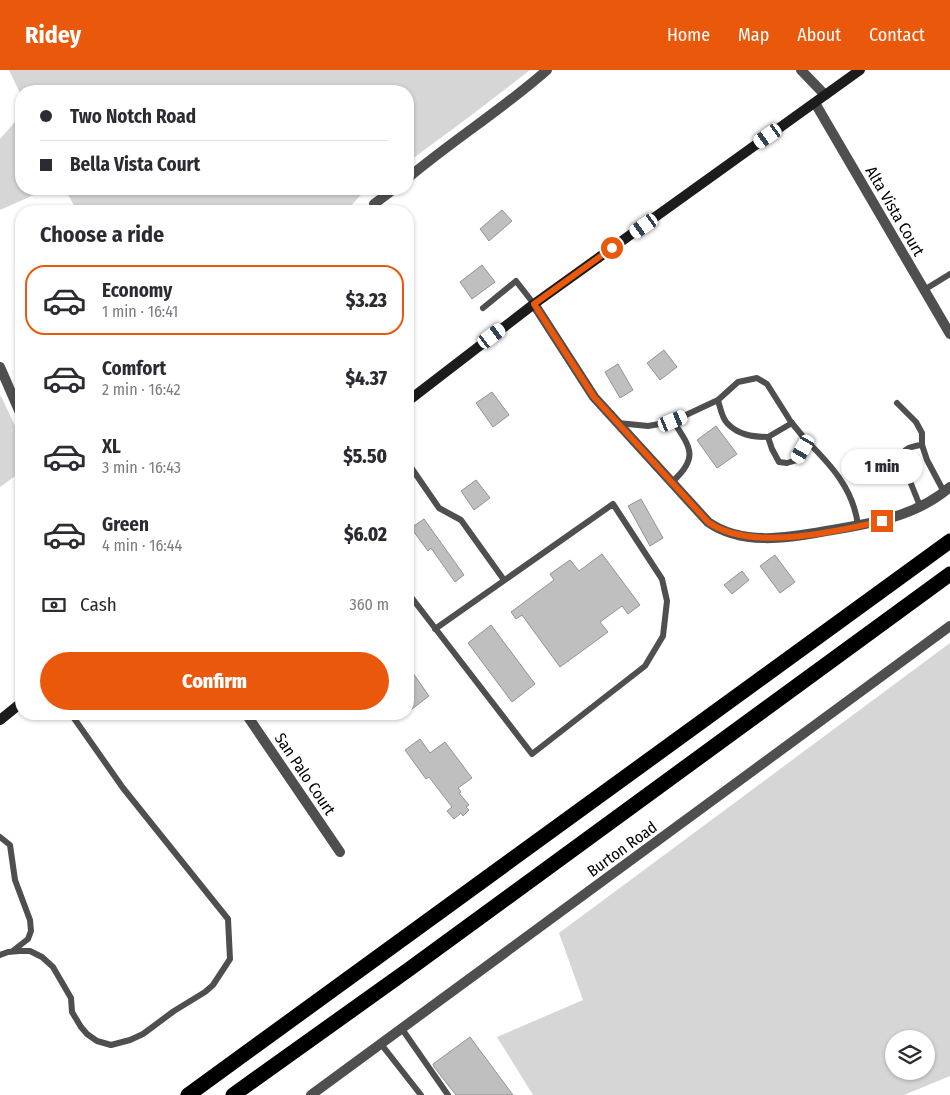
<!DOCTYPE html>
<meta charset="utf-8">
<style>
:root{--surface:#fff;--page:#f7f7f7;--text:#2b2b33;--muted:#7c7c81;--line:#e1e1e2;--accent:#ea580c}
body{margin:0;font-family:"Fira Sans Condensed",sans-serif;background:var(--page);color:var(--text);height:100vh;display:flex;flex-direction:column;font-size:19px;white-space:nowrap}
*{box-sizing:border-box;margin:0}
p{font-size:16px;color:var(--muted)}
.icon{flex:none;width:28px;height:28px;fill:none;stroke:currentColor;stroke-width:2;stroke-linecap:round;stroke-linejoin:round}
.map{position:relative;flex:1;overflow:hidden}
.drawer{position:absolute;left:15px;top:135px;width:399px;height:515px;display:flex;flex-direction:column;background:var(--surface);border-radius:20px;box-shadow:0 1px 4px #0004}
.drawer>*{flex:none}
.top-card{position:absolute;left:15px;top:15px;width:399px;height:110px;border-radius:20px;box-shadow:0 1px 4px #0004;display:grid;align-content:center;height:110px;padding:0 25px;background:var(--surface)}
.buttons{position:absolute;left:885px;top:960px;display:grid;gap:10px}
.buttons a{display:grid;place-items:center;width:50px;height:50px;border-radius:50%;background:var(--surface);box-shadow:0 1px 4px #0004;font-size:25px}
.end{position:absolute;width:22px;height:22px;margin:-11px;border:6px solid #ea580c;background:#fff;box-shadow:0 0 0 2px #fff}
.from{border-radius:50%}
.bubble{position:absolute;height:35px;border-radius:18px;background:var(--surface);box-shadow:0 1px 4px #0004;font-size:16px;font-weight:800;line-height:35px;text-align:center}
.car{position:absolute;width:15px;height:30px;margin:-15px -8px;border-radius:6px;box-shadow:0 0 4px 1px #0007;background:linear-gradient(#fff 24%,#345 0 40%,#fff 0 76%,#345 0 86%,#fff 0)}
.top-card b{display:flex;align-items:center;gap:18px;height:48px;font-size:19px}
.top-card b+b{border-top:1px solid var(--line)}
.top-card i{width:12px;height:12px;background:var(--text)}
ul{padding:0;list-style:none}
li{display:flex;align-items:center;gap:15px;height:70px;margin:0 10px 8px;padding:0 15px;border:2px solid transparent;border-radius:20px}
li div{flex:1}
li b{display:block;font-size:19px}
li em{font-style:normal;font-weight:800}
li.selected{border-color:var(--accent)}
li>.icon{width:45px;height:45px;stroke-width:1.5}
h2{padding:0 25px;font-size:22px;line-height:60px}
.pay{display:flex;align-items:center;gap:12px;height:55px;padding:0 25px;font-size:19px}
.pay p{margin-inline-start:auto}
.button{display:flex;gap:10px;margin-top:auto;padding:10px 25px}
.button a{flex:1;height:58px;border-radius:30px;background:var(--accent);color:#fff;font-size:20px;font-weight:800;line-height:58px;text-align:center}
header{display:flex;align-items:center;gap:30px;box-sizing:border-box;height:70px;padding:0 25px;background:var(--accent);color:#fff}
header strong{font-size:24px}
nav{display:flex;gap:28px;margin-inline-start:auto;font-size:18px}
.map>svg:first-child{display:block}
.green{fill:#d6d6d6;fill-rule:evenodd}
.building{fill:#bfbfbf;stroke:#939393}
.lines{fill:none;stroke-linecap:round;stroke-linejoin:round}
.lane{stroke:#4f4f4f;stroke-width:6}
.street{stroke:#4f4f4f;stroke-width:10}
.secondary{stroke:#1c1c1c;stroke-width:10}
.highway{stroke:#000;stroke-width:15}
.route{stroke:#ea580c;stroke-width:6}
.labels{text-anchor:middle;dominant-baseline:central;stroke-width:4.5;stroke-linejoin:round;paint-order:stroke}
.street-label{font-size:16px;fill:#000;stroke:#fff}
</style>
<header>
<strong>Ridey</strong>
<nav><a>Home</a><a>Map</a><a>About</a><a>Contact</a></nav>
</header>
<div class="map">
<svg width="950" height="1025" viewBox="0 0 950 1025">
<rect width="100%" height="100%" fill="#fff"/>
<g class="green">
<polygon points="9,0 530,0 469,47 408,92 408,21 21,21 21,25"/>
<polygon points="21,45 21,119 47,119 0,140 0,69"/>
<polygon points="65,119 369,119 360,126 346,141 77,141"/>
<polygon points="1,326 21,369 21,402 0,417 0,327"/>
<path d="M950,573V1006L904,1025H533L497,967L583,930L559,863ZM894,969H926V1001H894Z"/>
</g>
<g class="building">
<polygon points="502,140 512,151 489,171 480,159"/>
<polygon points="482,195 495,212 472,229 460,212"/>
<polygon points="664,280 677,297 660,310 647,293"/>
<polygon points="618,294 633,320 620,328 605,302"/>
<polygon points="492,322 509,345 493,357 476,333"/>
<polygon points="716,356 737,384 717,398 697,370"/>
<polygon points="476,410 490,428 474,440 461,421"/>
<polygon points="641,429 663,468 650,476 628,436"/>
<polygon points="424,449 464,505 455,512 431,478 428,481 411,458"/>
<polygon points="602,484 640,535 628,544 622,536 600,552 608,562 560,597 522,545 516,549 511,542 554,510 550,504 570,490 579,501"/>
<polygon points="775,485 795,512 780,523 760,496"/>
<polygon points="742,501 749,510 732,524 724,515"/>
<polygon points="491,555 535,614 512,632 468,573"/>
<polygon points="408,596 429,626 408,642"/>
<polygon points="420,669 430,683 445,672 472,708 458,718 461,722 459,723 469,735 466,737 469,740 463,746 461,743 454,749 447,741 452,737 429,707 426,709 405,680"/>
<polygon points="470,967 513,1025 456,1025 434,997 433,994"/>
</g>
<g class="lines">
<g class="lane">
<polyline points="924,220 950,204"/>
<polyline points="483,238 516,211 534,234"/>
<polyline points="897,333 916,352 922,363 922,375 927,390 944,422"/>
<path d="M618,353L648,356L671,352L718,330L738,312L757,308L767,314L791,352L805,369L803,379L797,390L787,393L779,392L772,379L768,367C753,367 738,365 727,353C722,348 720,337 718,330"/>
<polyline points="768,367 792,353"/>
<path d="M805,369C830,394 854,419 858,456"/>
<polyline points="408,393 439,438 461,450 504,510"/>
<path d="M672,412C699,388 691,378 673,351"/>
<path d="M920,436L901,389C903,378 912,376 922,375"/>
<polyline points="408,523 532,684 645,596 663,566 667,531 662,509 613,434 435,559"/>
<polyline points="0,767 10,775 15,810 30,850 31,861 28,869 14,880"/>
<polyline points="0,885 8,882 19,881 30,881 42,887 53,897 71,928 72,942 81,957 87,964 97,971 111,975 130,970 143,964 174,941 205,922 213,915 230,889 228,849 123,718 71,644"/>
<polyline points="402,959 448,1025"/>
<polyline points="381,974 421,1025"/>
</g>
<g class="street">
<polyline points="801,0 825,25"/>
<polyline points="815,33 950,264"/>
<path d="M408,108C453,70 503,39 547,0"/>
<polyline points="374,134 394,119"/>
<path d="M534,234L594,327L708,452C742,476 788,468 826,461C869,454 916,447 950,417"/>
<polyline points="0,297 21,345"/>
<polyline points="246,644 340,782"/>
<polyline points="311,1025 950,556"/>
</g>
<g class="secondary">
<polyline points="408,331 534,234 860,0"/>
<polyline points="0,650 21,633"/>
</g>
<g class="highway">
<polyline points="188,1025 950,471"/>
<polyline points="233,1025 408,900 950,504"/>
</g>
</g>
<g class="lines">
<path class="route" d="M612,178L534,234L594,327L708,452C750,482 834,462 882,451"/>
</g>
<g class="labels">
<g class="street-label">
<text transform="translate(895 141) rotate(60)">Alta Vista Court</text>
<text transform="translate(305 704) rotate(56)">San Palo Court</text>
<text transform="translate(622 779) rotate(-36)">Burton Road</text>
</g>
</g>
</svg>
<div class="buttons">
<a><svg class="icon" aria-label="layers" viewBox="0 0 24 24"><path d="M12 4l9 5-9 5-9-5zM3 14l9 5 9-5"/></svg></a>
</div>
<i class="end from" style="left:612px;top:178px"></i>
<i class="end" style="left:882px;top:451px"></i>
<div class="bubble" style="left:841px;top:379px;width:82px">1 min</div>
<i class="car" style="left:768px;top:66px;rotate:235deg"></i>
<i class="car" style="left:644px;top:156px;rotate:235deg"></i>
<i class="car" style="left:492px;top:266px;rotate:53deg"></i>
<i class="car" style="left:673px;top:351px;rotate:68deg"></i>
<i class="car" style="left:803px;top:379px;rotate:210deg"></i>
<div class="top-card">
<b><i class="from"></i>Two Notch Road</b>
<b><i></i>Bella Vista Court</b>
</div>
<section class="drawer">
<h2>Choose a ride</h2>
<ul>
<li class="selected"><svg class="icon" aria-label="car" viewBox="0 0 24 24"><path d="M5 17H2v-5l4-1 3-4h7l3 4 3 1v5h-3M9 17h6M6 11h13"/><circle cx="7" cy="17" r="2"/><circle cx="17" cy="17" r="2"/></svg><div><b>Economy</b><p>1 min · 16:41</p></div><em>$3.23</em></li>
<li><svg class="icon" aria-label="car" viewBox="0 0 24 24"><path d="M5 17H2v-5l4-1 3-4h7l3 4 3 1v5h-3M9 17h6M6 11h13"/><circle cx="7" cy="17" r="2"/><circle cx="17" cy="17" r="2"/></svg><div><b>Comfort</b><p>2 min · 16:42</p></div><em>$4.37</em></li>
<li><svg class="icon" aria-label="car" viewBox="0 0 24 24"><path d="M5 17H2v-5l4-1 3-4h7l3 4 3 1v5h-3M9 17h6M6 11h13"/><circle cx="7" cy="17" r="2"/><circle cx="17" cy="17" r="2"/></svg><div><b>XL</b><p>3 min · 16:43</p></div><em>$5.50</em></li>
<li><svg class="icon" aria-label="car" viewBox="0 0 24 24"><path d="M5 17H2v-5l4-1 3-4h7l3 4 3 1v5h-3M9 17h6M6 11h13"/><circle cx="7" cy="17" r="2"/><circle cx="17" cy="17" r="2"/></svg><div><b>Green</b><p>4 min · 16:44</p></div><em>$6.02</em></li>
</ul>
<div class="pay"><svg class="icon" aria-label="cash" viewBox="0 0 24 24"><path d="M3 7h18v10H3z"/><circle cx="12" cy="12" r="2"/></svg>Cash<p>360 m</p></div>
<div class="button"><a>Confirm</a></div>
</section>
</div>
